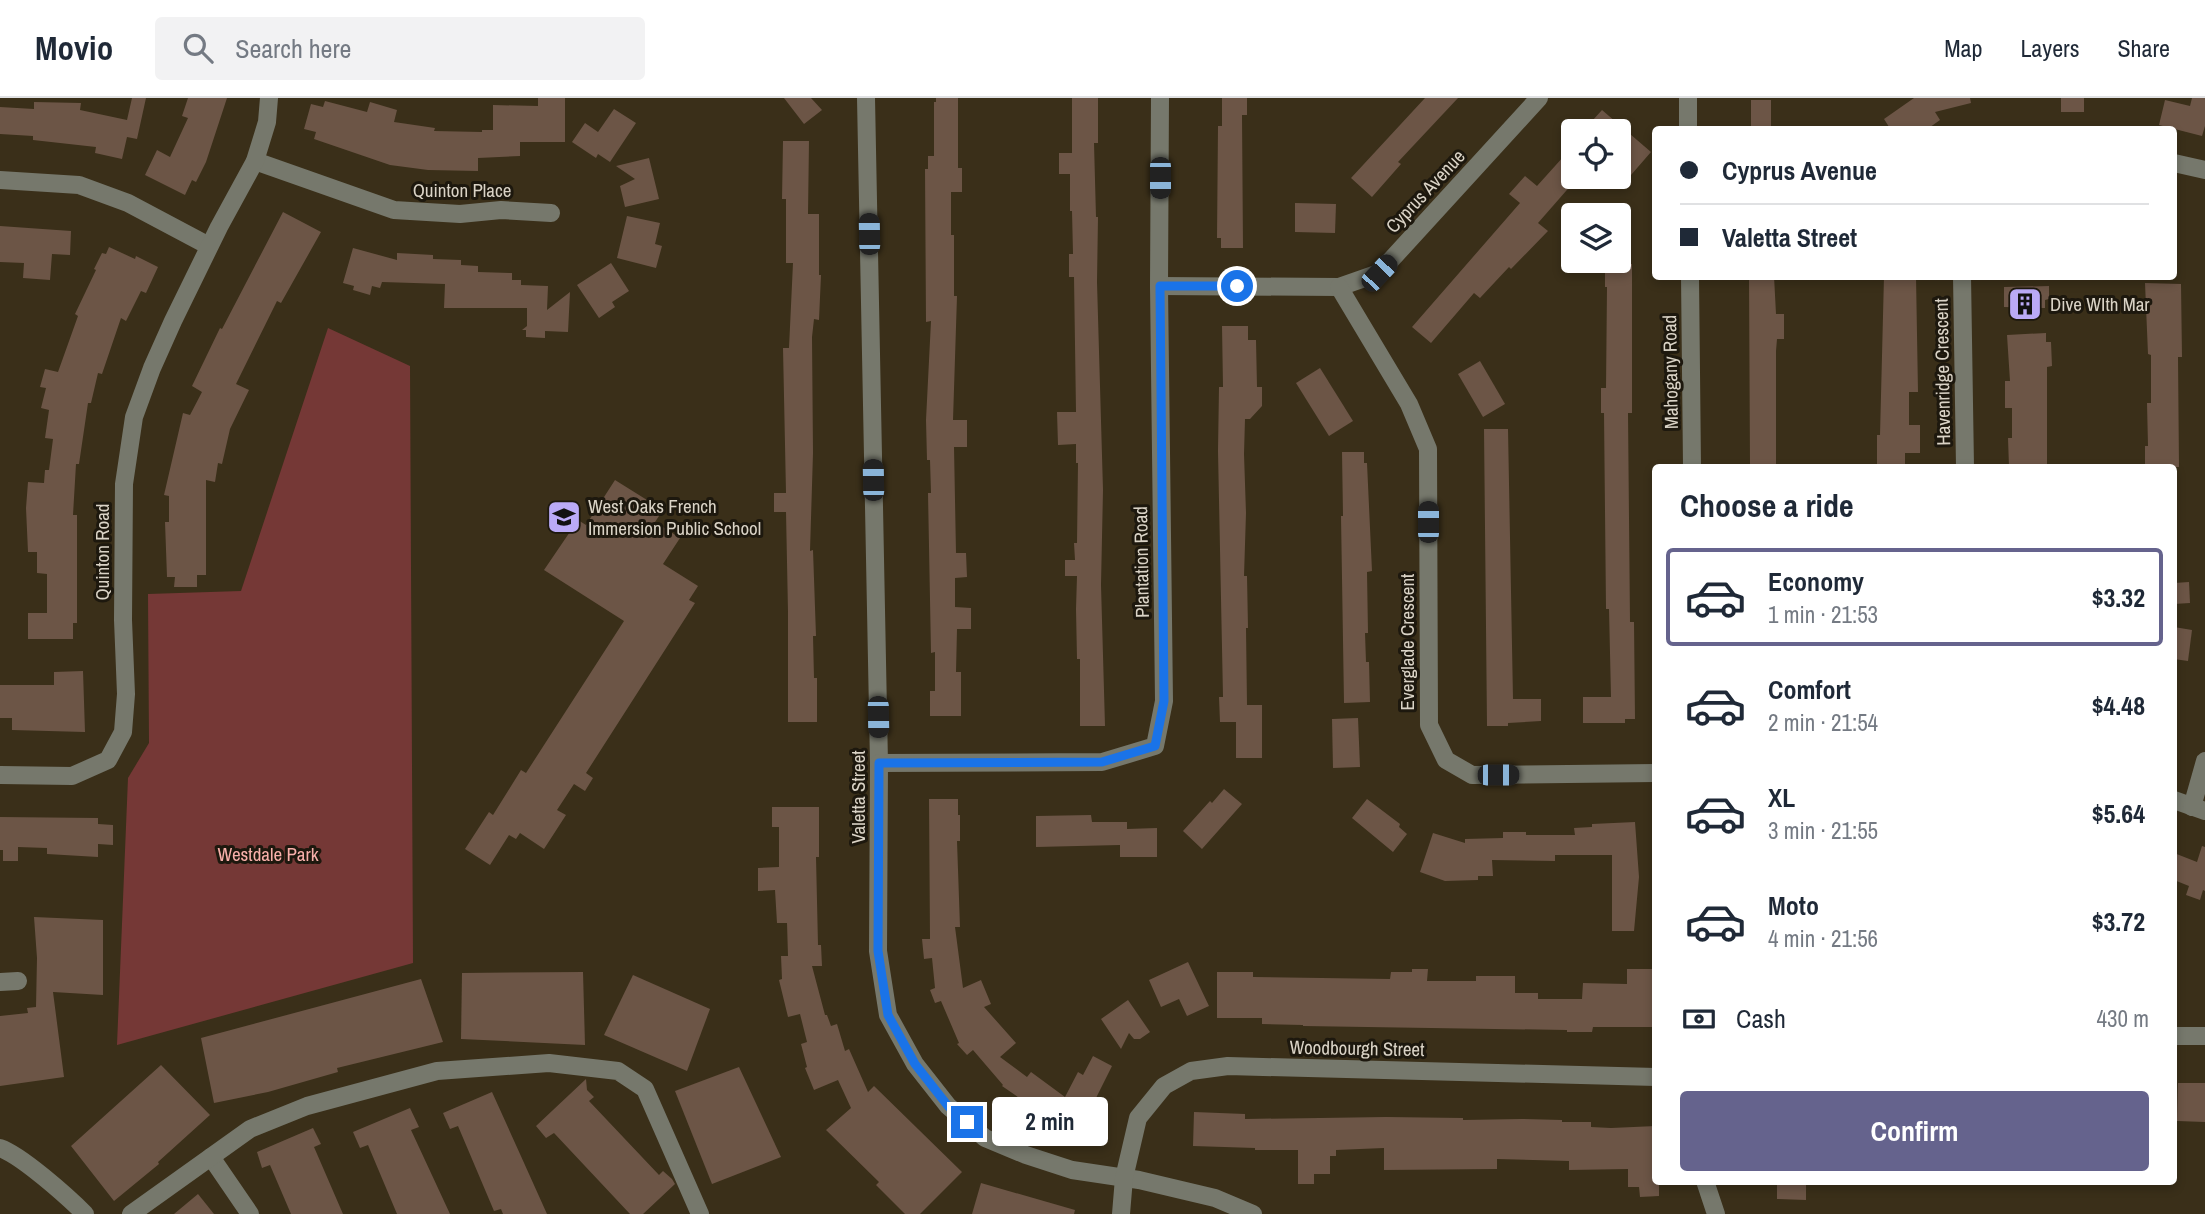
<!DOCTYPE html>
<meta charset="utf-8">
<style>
:root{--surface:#fff;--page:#f2f2f3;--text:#1f2937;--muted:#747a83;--line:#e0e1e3;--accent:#65638d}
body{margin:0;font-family:"Archivo Narrow",sans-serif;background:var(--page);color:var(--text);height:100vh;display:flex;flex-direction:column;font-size:26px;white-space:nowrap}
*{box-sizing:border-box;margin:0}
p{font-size:23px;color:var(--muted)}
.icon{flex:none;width:38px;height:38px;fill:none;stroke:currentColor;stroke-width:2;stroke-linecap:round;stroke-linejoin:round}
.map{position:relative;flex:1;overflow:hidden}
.details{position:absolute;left:1652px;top:366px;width:525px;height:721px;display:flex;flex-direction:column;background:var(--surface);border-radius:7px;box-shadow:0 4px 10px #0003}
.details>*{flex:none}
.hud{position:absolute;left:1652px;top:28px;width:525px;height:154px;border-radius:7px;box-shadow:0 4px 10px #0003;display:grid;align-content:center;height:154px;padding:0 28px;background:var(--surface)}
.buttons{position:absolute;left:1561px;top:21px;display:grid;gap:14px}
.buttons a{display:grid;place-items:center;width:70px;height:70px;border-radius:7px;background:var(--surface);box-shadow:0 4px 10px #0003;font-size:35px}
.end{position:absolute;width:32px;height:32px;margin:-16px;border:9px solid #1a73e8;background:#fff;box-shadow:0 0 0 4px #fff}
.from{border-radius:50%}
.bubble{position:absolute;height:49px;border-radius:7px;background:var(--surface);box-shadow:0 4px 10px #0003;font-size:23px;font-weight:700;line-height:49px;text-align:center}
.car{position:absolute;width:21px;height:42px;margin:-21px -10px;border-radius:9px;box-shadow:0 0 5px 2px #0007;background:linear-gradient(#222 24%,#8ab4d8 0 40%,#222 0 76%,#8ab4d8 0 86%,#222 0)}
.hud b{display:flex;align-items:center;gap:24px;height:66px;font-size:26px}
.hud b+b{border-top:2px solid var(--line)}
.hud i{width:18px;height:18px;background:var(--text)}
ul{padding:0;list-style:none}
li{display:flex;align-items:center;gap:21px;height:98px;margin:0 14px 10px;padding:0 14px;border:4px solid transparent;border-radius:7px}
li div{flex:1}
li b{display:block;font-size:26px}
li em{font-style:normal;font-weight:700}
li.active{border-color:var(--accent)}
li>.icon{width:63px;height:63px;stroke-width:1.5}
h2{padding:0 28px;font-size:32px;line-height:84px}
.pay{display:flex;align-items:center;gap:18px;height:77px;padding:0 28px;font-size:26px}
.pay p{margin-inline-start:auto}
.button{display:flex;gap:14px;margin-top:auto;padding:14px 28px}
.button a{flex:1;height:80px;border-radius:7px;background:var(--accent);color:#fff;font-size:28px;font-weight:700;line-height:80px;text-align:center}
header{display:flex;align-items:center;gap:42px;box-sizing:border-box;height:98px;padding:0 35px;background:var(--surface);border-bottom:2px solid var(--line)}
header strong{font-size:33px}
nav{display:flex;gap:38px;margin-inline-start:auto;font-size:24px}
.search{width:490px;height:63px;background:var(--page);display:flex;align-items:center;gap:18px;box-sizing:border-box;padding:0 24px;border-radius:7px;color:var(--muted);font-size:26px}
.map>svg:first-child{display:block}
.green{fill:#753836}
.building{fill:#6c5546}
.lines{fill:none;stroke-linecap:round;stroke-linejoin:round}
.minor{stroke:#76786c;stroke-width:18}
.route{stroke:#1a73e8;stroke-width:9}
.labels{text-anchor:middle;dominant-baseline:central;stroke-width:6;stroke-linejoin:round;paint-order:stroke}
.street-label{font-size:19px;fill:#dad3c6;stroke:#1d180e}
.poi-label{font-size:19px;fill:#dad3c6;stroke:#1d180e;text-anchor:start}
.park-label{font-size:19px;fill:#f9b0ab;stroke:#1d180e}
</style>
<header>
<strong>Movio</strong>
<div class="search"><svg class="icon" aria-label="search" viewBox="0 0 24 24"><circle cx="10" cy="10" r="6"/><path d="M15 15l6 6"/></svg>Search here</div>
<nav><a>Map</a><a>Layers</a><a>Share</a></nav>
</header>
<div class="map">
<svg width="2205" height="1116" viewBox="0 0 2205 1116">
<rect width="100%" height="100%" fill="#3a2f19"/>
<polygon class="green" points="328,230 410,268 413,865 117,947 128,680 149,645 148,496 241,493"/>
<g class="building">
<polygon points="132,0 146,0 137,41 127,39 122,61 95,55 96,49 33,42 33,38 0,36 0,9 34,11 34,4 81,5 80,12 127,22"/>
<polygon points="188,0 227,0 206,64 196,84 192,82 185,97 145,77 157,52 170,59 188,20 182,18"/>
<polygon points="538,0 565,0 565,44 520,44 520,58 478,60 478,73 428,72 390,67 314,41 316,34 304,31 311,6 323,9 325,3 367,14 370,4 397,12 394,24 435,30 434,33 482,34 482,32 493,32 493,7 538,8"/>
<polygon points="784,0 811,0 822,12 804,26"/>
<polygon points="936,0 958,0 958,70 962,70 962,94 951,94 951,137 954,137 954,198 957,198 953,322 967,322 967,349 954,349 956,455 966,455 967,479 955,480 955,509 971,510 971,531 957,531 956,574 961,574 961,618 930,618 930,593 935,593 935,554 931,555 928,395 931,395 930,362 927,362 926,322 931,223 926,224 925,71 928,71 928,58 934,58 934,4 936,4"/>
<polygon points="1072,0 1098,0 1098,45 1094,45 1096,119 1098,119 1097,184 1103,392 1101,487 1105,628 1080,628 1080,561 1077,561 1076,511 1077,478 1065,478 1065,462 1075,462 1074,445 1077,445 1078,365 1076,365 1076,346 1058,347 1057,314 1076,314 1074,179 1069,179 1069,156 1073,156 1072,113 1070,113 1070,76 1059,76 1059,55 1072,55"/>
<polygon points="1222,0 1247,0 1247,17 1242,17 1243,150 1221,150 1221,140 1217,140 1218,28 1222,28"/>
<polygon points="1425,0 1458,0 1398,64 1401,66 1372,99 1351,80"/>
<polygon points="1914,0 1970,0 1971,5 1935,14 1940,22 1926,32 1891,32 1884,21"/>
<rect x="2061" y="0" width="23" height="14"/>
<polygon points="2192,0 2205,0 2205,28 2202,38 2159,27 2165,2 2190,8"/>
<rect x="1751" y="2" width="20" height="30"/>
<polygon points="614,11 636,25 610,64 598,56 596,60 572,44 585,25 598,34"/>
<polygon points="1602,12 1651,54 1631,77 1619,66 1619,33 1583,33"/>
<polygon points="783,43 809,43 808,116 819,116 819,177 821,177 819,222 814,221 812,239 813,355 810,453 813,452 816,538 813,538 814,580 817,580 817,624 788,624 788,514 786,414 774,414 774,395 786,395 783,250 789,250 793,165 786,165 786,101 782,101"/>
<polygon points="1573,48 1573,85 1538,125 1548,133 1511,171 1509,169 1480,200 1474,195 1431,245 1412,229 1520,105 1509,96 1525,78 1537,88"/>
<polygon points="649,60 659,101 625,109 620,88 635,81 616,68"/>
<polygon points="1295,105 1336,106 1335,135 1295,134"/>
<polygon points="283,114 321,134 281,205 277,203 236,286 249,292 230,331 222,366 218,365 215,384 206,382 206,477 197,477 197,489 174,489 175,479 167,479 165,424 169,424 169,398 164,397 183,315 190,317 202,294 192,288 220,230 222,231"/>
<polygon points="627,118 660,125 655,146 662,148 656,170 617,160"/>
<polygon points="0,128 71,133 70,157 52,156 50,182 23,180 24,165 0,164"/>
<polygon points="109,149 135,161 136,158 158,169 146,195 141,193 126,223 121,220 102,276 98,275 91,305 88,305 79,366 76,366 73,417 77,417 77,525 73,525 73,541 28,541 28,515 47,515 47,476 37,475 37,454 28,454 26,410 28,384 44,385 45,372 49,372 53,341 45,340 49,312 41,310 46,290 40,289 45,271 58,274 78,218 75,216 96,172 94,171 102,155 106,156"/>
<polygon points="353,150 397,162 397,155 433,157 433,161 461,162 461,167 478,168 478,174 512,175 512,182 521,182 521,187 548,188 547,212 570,194 568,234 545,233 545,240 526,239 526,232 522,232 527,228 527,210 444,210 445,186 382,184 380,190 372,188 370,197 353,192 354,188 343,185"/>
<polygon points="1605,163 1630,163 1630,166 1632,166 1632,315 1628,315 1630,524 1634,524 1635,621 1625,621 1625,625 1583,625 1583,599 1611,599 1609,511 1606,511 1604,315 1601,315 1601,290 1606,290 1607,189 1605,189"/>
<polygon points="611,165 629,193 612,204 615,209 599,220 577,187"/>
<polygon points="1749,178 1774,178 1776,216 1784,216 1784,241 1777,241 1776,253 1776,369 1750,369"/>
<polygon points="1884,178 1916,178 1918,294 1909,294 1909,327 1920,327 1920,355 1905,355 1905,366 1877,366 1877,337 1880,337"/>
<polygon points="2145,185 2181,186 2182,259 2178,259 2179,369 2145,369 2145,348 2148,348 2147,305 2151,305 2151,257 2148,256"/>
<polygon points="2049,188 2049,201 2045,202 2045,210 2004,209 2004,189"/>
<polygon points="1222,228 1248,228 1248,242 1256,242 1257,289 1262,289 1262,308 1250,321 1245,321 1244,356 1246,415 1244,478 1247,478 1248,530 1246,530 1247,607 1262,607 1262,660 1236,660 1236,624 1220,624 1219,599 1223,599 1218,353 1219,289 1223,289"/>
<polygon points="2046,235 2046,244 2051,244 2052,268 2047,269 2047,369 2009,369 2008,340 2012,340 2012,310 2005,310 2005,283 2010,283 2007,237"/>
<polygon points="1480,263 1505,306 1483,319 1458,276"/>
<polygon points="1320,270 1353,323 1329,338 1296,285"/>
<polygon points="1484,331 1508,331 1513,601 1541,601 1541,623 1508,625 1508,628 1487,628"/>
<polygon points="1342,354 1364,354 1364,365 1367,365 1372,473 1367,474 1368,535 1365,535 1366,564 1369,564 1370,604 1344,605 1341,418 1343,418"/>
<polygon points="615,382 663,412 655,424 680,440 663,466 698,488 689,502 695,505 586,675 593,680 585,693 574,686 557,712 566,717 544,751 520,735 516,741 509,737 490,767 465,751 489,714 493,717 521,672 526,675 624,523 544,472 578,422 586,427"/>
<polygon points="2189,484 2190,505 2174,506 2174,485"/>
<polygon points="2174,529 2192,532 2188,563 2174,561"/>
<polygon points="83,573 85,634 12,632 12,620 0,620 0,587 54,587 54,574"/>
<polygon points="1358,620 1360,669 1333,670 1332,621"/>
<polygon points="1224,691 1242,706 1202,751 1183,733 1210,703 1212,705"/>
<polygon points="929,701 958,701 958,717 960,717 960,743 957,743 960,829 955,829 963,890 981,882 991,906 984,909 1016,945 1000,959 1027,979 1031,974 1065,999 1078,974 1083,977 1093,958 1112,968 1083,1026 1043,1006 1038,1013 1002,988 1003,987 973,952 967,957 957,946 959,945 941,903 935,905 930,892 935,890 932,860 924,861 922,841 930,841"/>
<polygon points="1367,701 1400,726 1399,729 1407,736 1393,754 1352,720"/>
<polygon points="772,709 819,709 819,759 816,759 818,847 821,847 822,868 812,868 825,917 827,917 831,928 837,926 845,953 849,951 868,994 874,988 962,1074 920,1116 905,1116 876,1087 879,1084 826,1032 851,1010 838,982 814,992 805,970 807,969 801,946 807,944 800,916 788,919 779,882 782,881 781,858 788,858 787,825 777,825 775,792 758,793 758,770 779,769 779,729 772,729"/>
<polygon points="1091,717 1092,724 1127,724 1127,731 1157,730 1157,759 1120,759 1120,747 1036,749 1036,718"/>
<polygon points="0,719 98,720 98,726 113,727 113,747 98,746 98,759 47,756 47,750 18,749 18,763 3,763 3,752 0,752"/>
<polygon points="1635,724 1639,779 1634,833 1612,833 1612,757 1555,757 1555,763 1492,762 1493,778 1478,778 1478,782 1445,783 1420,774 1433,735 1465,745 1465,741 1503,740 1503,734 1526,734 1526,737 1575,737 1574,730 1592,729 1592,726"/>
<polygon points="2202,748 2205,749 2205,793 2203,792 2200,802 2186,797 2189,788 2174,782 2174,755 2197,764"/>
<polygon points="34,819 103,822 103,897 53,894 64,979 0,988 0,918 28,915 27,910 36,909 37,860"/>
<polygon points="1188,864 1209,908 1187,918 1179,901 1161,909 1149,882"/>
<polygon points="1412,871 1428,871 1427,883 1476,883 1476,878 1515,878 1515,895 1538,895 1538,901 1582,901 1583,885 1627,886 1627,871 1652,871 1653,905 1656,905 1656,929 1593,929 1592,934 1567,934 1567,932 1303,928 1303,927 1262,926 1262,920 1217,920 1217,874 1253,874 1253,879 1390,881 1391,874 1412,874"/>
<polygon points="583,874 585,947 461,941 462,875"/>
<polygon points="633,877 710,911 687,973 604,937"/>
<polygon points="421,881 443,944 337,970 338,974 268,994 214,1005 201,940"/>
<polygon points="1128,902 1150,934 1140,941 1134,941 1129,935 1121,951 1101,921"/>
<polygon points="161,967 210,1017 158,1064 159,1066 114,1103 71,1048"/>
<polygon points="739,969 781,1059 712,1086 675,993"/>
<polygon points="586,981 587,992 594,999 589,1003 659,1077 663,1073 672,1081 675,1086 643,1116 630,1116 554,1035 546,1040 536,1028"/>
<polygon points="2178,985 2205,985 2205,1024 2177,1023"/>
<polygon points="492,994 520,1056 547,1116 503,1116 501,1111 494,1113 458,1028 450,1031 443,1015"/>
<polygon points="410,1010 419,1029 411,1032 450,1116 397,1116 368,1047 360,1050 353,1034"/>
<polygon points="1194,1014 1245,1016 1245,1021 1386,1019 1463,1020 1463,1022 1521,1021 1562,1022 1562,1024 1591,1024 1591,1029 1611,1030 1656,1028 1656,1083 1659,1083 1659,1098 1640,1099 1639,1089 1628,1089 1628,1071 1569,1072 1569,1063 1497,1061 1497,1071 1384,1072 1384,1050 1336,1052 1336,1058 1330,1058 1330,1076 1314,1076 1314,1086 1298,1086 1298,1052 1255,1052 1255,1050 1193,1048"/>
<polygon points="313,1030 321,1046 314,1049 343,1116 291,1116 270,1067 262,1070 257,1054"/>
<polygon points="1777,1083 1806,1083 1806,1102 1777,1101"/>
<polygon points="981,1085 1075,1112 1074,1116 972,1116"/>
<polygon points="198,1096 214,1116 174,1116"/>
</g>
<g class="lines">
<g class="minor">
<polyline points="866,0 879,665 878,853 888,917 915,966 948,1008 985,1040 1026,1057 1072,1072 1139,1082 1215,1100 1253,1116"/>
<polyline points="1688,0 1688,32"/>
<polyline points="255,63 394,112 460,116 501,112 551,115"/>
<polyline points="2174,65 2205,72"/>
<polyline points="0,82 79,87 128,105 209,148"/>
<polyline points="1690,178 1692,369"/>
<polyline points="1962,178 1965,369"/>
<polyline points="1159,188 1339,189 1379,175 1539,0"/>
<polyline points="1339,189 1409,306 1428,351 1429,627 1446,662 1472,677 1656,675"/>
<polyline points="879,665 1102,664 1155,648 1164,603 1159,188 1160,0"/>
<polyline points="0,677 72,678 108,662 123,634 126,596 123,522 124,386 134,319 152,270 173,223 219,129 255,63 267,24 269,0"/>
<polyline points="2174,702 2205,713"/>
<polyline points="2192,709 2205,663"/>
<polyline points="0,884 18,883"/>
<polyline points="2174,938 2205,938"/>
<path d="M0,1050C21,1057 68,1099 85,1116"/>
<polyline points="211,1059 250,1116"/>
<polyline points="1705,1083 1716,1116"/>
<polyline points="131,1116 250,1031 307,1008 437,973 549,965 618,973 645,991 700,1116"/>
<polyline points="1121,1116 1124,1080 1138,1020 1164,988 1191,973 1228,968 1656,979"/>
</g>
</g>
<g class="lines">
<polyline class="route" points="967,1024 948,1008 915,966 888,917 878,853 879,665 1102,664 1155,648 1164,603 1160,188 1237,188"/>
</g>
<defs>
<g id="building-square" transform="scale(1.75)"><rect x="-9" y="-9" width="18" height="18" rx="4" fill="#baaaf7" stroke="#1d180e"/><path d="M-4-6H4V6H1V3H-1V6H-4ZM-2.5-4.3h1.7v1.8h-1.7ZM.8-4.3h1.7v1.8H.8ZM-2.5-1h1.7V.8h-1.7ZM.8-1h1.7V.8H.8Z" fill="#111"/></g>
<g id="school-square" transform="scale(1.75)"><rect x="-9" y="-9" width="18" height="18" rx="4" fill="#baaaf7" stroke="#1d180e"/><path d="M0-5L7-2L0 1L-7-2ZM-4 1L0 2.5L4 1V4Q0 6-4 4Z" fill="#111"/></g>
</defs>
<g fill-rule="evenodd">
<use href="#building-square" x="2025" y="206"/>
<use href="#school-square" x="564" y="419"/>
</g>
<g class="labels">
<g class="street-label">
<text x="462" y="92">Quinton Place</text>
<text transform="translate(1425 93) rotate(-47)">Cyprus Avenue</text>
<text transform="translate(1670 274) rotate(-91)">Mahogany Road</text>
<text transform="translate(1942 274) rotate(-91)">Havenridge Crescent</text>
<text transform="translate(102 454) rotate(-90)">Quinton Road</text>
<text transform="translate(1141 464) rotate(-91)">Plantation Road</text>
<text transform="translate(1407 544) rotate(-90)">Everglade Crescent</text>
<text transform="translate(858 699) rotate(-90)">Valetta Street</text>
<text transform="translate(1357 950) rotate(1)">Woodbourgh Street</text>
</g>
<g class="poi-label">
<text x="2050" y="206">Dive WIth Mar</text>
<text x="588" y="408">West Oaks French<tspan x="588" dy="22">Immersion Public School</tspan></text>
</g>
<g class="park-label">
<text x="268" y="756">Westdale Park</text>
</g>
</g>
</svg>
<div class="buttons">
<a><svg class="icon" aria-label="locate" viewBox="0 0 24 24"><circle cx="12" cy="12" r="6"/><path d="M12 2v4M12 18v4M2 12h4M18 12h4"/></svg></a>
<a><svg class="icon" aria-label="layers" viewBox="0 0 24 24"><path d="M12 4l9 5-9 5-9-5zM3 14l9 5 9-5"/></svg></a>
</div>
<i class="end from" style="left:1237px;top:188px"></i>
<i class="end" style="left:967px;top:1024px"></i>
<div class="bubble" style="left:992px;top:999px;width:116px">2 min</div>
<i class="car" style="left:1160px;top:80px;rotate:180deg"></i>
<i class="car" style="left:869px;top:136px;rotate:359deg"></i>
<i class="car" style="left:1379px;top:175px;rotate:43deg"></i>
<i class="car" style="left:873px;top:382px;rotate:359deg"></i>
<i class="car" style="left:1428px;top:424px;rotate:0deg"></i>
<i class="car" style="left:878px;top:619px;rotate:179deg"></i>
<i class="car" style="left:1498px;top:677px;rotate:90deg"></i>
<div class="hud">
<b><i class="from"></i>Cyprus Avenue</b>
<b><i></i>Valetta Street</b>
</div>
<section class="details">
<h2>Choose a ride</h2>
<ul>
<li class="active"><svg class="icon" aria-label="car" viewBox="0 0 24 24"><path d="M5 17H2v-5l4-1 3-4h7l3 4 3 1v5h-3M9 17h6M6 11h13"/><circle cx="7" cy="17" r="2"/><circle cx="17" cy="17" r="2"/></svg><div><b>Economy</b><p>1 min · 21:53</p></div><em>$3.32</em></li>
<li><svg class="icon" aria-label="car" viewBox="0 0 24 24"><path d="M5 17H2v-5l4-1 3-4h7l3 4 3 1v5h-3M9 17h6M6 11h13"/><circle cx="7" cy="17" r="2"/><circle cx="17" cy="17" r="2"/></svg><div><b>Comfort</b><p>2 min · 21:54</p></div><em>$4.48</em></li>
<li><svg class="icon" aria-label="car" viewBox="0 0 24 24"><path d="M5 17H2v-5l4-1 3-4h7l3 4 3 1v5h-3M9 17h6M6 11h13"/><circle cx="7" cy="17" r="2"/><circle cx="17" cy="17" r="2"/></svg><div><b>XL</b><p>3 min · 21:55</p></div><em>$5.64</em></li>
<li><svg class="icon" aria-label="car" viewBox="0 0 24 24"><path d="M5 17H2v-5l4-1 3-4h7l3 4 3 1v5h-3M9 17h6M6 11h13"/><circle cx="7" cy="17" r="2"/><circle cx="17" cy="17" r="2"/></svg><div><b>Moto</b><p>4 min · 21:56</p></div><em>$3.72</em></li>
</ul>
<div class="pay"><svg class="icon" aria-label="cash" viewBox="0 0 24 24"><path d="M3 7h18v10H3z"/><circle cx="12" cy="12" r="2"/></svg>Cash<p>430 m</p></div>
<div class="button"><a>Confirm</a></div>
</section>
</div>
